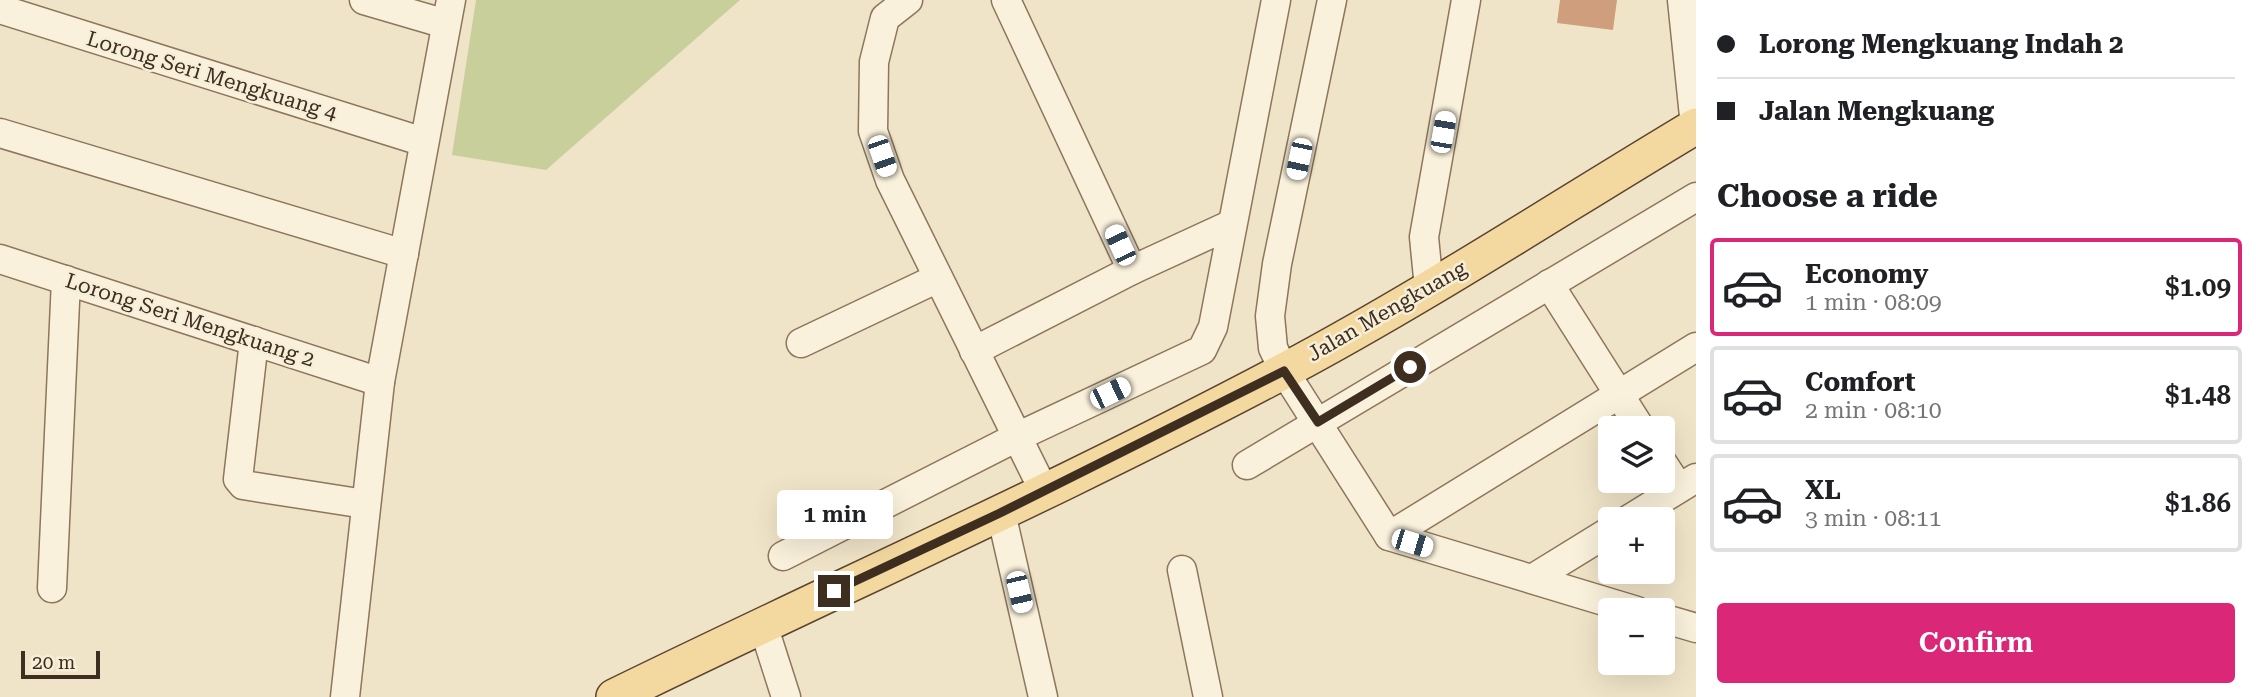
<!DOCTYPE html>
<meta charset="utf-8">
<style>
:root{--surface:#fff;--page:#f6f6f6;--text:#202124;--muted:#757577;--line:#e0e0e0;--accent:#db2777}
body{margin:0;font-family:"Roboto Serif",serif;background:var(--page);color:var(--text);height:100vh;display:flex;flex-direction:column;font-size:26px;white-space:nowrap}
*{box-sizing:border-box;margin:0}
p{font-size:23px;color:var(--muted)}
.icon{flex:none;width:38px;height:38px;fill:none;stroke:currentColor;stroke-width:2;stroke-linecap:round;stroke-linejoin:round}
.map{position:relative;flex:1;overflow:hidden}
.details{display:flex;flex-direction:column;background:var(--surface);width:560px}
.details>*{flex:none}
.banner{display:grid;align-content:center;height:154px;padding:0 21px;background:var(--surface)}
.tools{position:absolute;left:1598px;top:416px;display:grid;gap:14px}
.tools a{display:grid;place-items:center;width:77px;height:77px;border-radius:7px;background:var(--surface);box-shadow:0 7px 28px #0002;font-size:35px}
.scale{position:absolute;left:21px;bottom:18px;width:79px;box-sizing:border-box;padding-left:7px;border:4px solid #3d2e20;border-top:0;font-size:19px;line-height:24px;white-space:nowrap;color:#3d2e20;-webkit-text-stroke:5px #f7eed8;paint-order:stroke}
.end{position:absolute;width:32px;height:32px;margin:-16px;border:9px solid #3d2e20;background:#fff;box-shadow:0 0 0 4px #fff}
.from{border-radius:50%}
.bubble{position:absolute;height:49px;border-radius:7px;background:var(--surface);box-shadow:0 7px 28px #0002;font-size:23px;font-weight:600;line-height:49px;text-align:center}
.car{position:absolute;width:21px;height:42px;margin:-21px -10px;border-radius:9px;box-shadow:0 0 5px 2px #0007;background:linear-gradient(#fff 24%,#345 0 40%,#fff 0 76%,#345 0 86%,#fff 0)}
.banner b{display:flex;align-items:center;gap:24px;height:66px;font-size:26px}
.banner b+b{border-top:2px solid var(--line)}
.banner i{width:18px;height:18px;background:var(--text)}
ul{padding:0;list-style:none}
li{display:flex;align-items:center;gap:21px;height:98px;margin:0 14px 10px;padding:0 7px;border:4px solid var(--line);border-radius:7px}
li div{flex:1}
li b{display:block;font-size:26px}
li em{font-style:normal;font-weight:600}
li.selected{border-color:var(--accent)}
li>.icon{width:63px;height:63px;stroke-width:1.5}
h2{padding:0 21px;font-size:32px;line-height:84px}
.action{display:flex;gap:14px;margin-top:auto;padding:14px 21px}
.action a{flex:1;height:80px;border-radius:7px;background:var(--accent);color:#fff;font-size:28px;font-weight:600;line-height:80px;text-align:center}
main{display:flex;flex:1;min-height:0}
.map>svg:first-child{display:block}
.green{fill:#c9cf9b}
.building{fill:#cf9f7d}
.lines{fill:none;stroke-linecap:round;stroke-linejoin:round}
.minor-casing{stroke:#8d765c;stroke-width:31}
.major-casing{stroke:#5b4430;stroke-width:38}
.minor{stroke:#faf1dc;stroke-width:28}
.major{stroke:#f3d9a0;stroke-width:35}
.route{stroke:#3d2e20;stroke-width:9}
.labels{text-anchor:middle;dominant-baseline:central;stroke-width:5;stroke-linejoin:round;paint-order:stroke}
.street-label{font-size:21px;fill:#3d2e20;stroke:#f7eed8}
</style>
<main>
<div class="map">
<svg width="1696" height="697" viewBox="0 0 1696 697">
<rect width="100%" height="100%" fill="#f0e4c8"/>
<polygon class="green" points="476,0 740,0 546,170 452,155"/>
<polygon class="building" points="1560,0 1617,0 1613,30 1557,23"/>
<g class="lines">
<g class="minor-casing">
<g id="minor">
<polyline points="364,0 446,24"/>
<polyline points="908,0 885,18 874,62 873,131 890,180 1044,491"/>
<polyline points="1006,0 1132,270"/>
<polyline points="1332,0 1277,264 1270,316 1273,348 1284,371 1389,536 1637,611"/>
<polyline points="1682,0 1695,126"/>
<polyline points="0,9 424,142"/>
<polyline points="0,133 404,254"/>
<polyline points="0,259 380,382"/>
<polyline points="1549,284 1641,429"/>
<polyline points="1429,288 1424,237 1466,0"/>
<polyline points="254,341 238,479 243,485 365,504"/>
<polyline points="801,343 938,278"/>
<polyline points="974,351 1132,270 1232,224"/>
<polyline points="1662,462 1679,488"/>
<polyline points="1247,465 1696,197"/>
<polyline points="1001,513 1043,697"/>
<polyline points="1628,520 1696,478"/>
<polyline points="1389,536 1696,347"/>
<polyline points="783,556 1017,437 1202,350 1213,327 1276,0"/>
<polyline points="1182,570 1208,697"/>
<polyline points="1532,579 1610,531"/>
<polyline points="52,588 66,280"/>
<polyline points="1662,618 1696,628"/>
<polyline points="763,625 786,697"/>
<polyline points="345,697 380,382 451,0"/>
</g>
</g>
<g class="major-casing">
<path id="major" d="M614,697C837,588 1065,487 1284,371C1425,296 1559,208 1696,126"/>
</g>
<use href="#minor" class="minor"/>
<use href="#major" class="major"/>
</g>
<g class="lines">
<polyline class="route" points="834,591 1000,513 1284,371 1318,422 1410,367"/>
</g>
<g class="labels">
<g class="street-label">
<text transform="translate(212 76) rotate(17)">Lorong Seri Mengkuang 4</text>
<text transform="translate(1387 311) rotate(-30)">Jalan Mengkuang</text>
<text transform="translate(190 320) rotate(18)">Lorong Seri Mengkuang 2</text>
</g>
</g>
</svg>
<div class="tools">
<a><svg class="icon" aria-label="layers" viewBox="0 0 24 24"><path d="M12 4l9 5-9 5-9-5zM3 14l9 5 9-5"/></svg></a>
<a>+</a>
<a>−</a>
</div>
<div class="scale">20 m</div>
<i class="end from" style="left:1410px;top:367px"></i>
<i class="end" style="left:834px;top:591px"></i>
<div class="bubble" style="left:777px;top:490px;width:116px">1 min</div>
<i class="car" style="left:1443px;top:132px;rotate:10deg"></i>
<i class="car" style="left:882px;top:156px;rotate:161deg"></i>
<i class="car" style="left:1299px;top:159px;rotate:192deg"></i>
<i class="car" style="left:1120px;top:245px;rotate:335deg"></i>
<i class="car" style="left:1110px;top:393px;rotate:64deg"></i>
<i class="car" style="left:1412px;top:543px;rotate:107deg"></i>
<i class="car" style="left:1019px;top:592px;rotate:167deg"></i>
</div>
<section class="details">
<div class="banner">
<b><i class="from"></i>Lorong Mengkuang Indah 2</b>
<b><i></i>Jalan Mengkuang</b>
</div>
<h2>Choose a ride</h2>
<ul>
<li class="selected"><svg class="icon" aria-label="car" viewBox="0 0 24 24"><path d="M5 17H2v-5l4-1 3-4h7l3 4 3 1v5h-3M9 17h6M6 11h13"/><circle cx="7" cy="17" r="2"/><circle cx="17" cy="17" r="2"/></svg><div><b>Economy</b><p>1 min · 08:09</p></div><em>$1.09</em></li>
<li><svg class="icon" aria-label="car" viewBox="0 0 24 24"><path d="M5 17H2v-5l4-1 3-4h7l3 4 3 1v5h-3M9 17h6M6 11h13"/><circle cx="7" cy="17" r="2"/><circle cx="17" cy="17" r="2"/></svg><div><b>Comfort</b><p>2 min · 08:10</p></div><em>$1.48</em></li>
<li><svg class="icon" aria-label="car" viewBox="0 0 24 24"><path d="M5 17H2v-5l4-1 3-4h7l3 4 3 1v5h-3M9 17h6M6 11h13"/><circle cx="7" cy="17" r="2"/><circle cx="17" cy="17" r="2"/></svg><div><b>XL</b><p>3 min · 08:11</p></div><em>$1.86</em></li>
</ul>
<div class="action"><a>Confirm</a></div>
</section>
</main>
